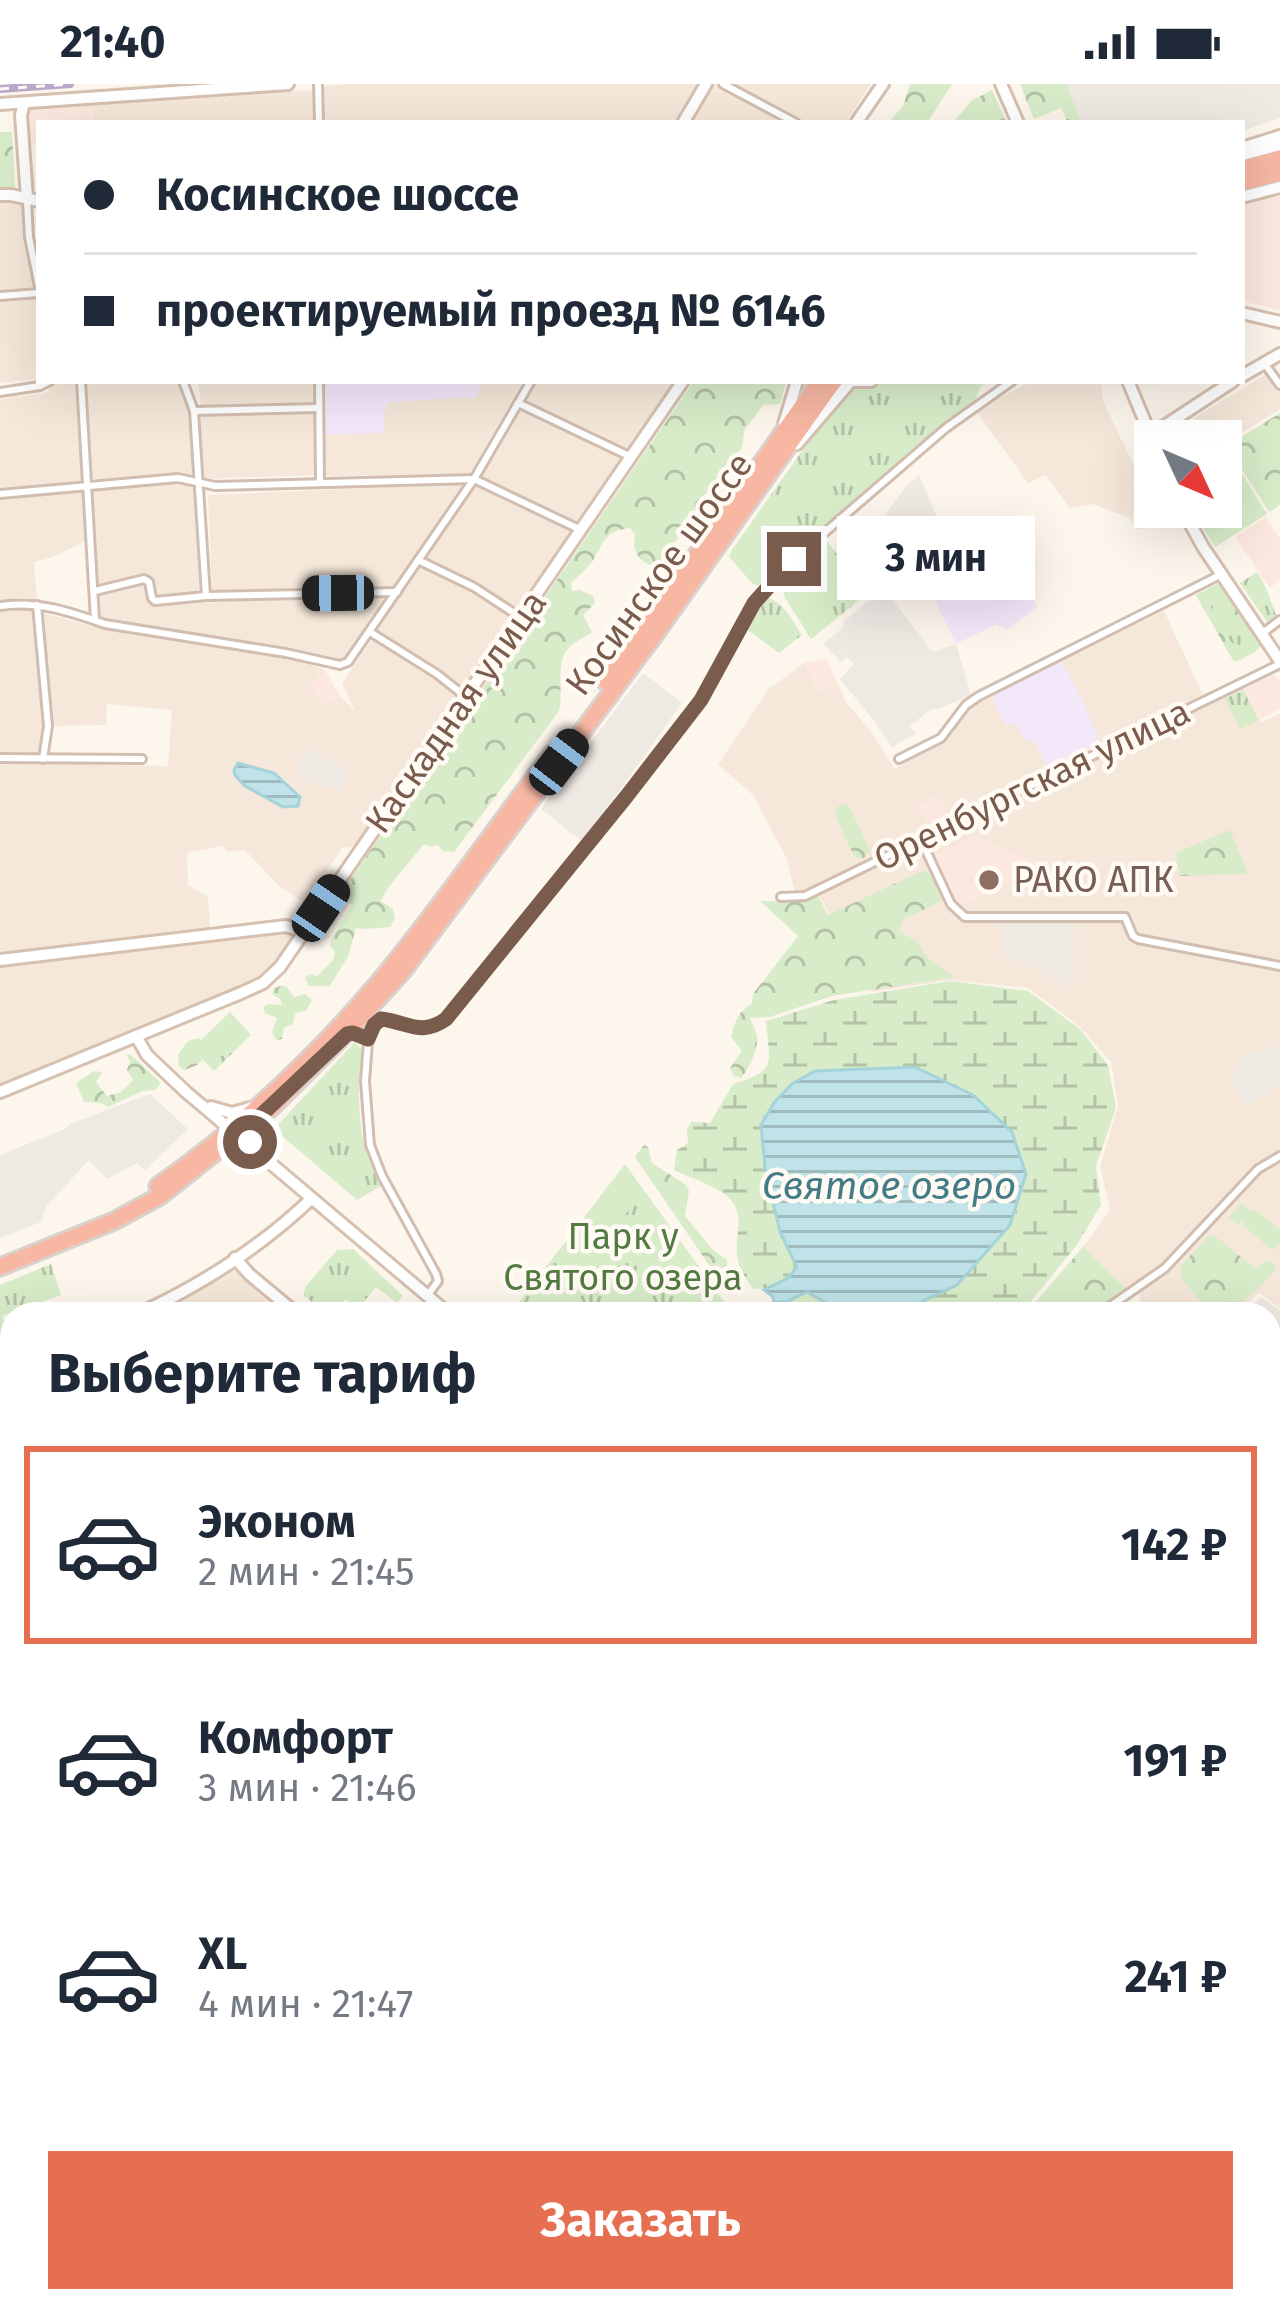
<!DOCTYPE html>
<html lang="ru">
<meta charset="utf-8">
<style>
:root{--surface:#fff;--page:#f6f6f7;--text:#1f2937;--muted:#747a83;--line:#e0e1e3;--accent:#e76f51}
body{margin:0;font-family:"Fira Sans",sans-serif;background:var(--page);color:var(--text);height:100vh;display:flex;flex-direction:column;font-size:45px;white-space:nowrap}
*{box-sizing:border-box;margin:0}
p{font-size:39px;color:var(--muted)}
.icon{flex:none;width:66px;height:66px;fill:none;stroke:currentColor;stroke-width:2;stroke-linecap:round;stroke-linejoin:round}
.map{position:relative;flex:1;overflow:hidden}
.side{position:absolute;left:0px;top:1218px;width:1281px;height:1011px;display:flex;flex-direction:column;background:var(--surface);border-radius:36px 36px 0 0;box-shadow:0 12px 48px #0002}
.side>*{flex:none}
.guide{position:absolute;left:36px;top:36px;width:1209px;height:264px;border-radius:0px;box-shadow:0 12px 48px #0002;display:grid;align-content:center;height:264px;padding:0 48px;background:var(--surface)}
.needle{width:78px;rotate:134deg}
.fabs{position:absolute;left:1134px;top:336px;display:grid;gap:24px}
.fabs a{display:grid;place-items:center;width:108px;height:108px;border-radius:0px;background:var(--surface);box-shadow:0 12px 48px #0002;font-size:60px}
.end{position:absolute;width:54px;height:54px;margin:-27px;border:15px solid #7a5c4d;background:#fff;box-shadow:0 0 0 6px #fff}
.from{border-radius:50%}
.bubble{position:absolute;height:84px;border-radius:0px;background:var(--surface);box-shadow:0 12px 48px #0002;font-size:39px;font-weight:700;line-height:84px;text-align:center}
.car{position:absolute;width:36px;height:72px;margin:-36px -18px;border-radius:15px;box-shadow:0 0 9px 3px #0007;background:linear-gradient(#222 24%,#8ab4d8 0 40%,#222 0 76%,#8ab4d8 0 86%,#222 0)}
.guide b{display:flex;align-items:center;gap:42px;height:114px;font-size:45px}
.guide b+b{border-top:3px solid var(--line)}
.guide i{width:30px;height:30px;background:var(--text)}
ul{padding:0;list-style:none}
li{display:flex;align-items:center;gap:36px;height:198px;margin:0 24px 18px;padding:0 24px;border:6px solid transparent;border-radius:0px}
li div{flex:1}
li b{display:block;font-size:45px}
li em{font-style:normal;font-weight:700}
li.selected{border-color:var(--accent)}
li>.icon{width:108px;height:108px;stroke-width:1.5}
h2{padding:0 48px;font-size:54px;line-height:144px}
.primary-button{display:flex;gap:24px;margin-top:auto;padding:24px 48px}
.primary-button a{flex:1;height:138px;border-radius:0px;background:var(--accent);color:#fff;font-size:48px;font-weight:700;line-height:138px;text-align:center}
.status{display:flex;justify-content:space-between;align-items:center;height:84px;padding:0 60px;background:var(--surface);direction:ltr}
.status svg{height:33px;fill:currentColor}
.map>svg:first-child{display:block}
.residential{fill:#f5e8da}
.commercial{fill:#fde8e0}
.industrial{fill:#efe9e4}
.education{fill:#f3e8fa}
.grass{fill:url(#grass-tufts)}
.forest{fill:url(#forest-crowns)}
.wetland{fill:url(#wetland-marsh)}
.pitch{fill:#d8ecc9}
.water{fill:url(#water-rules);stroke:#a5d3da;stroke-width:3}
.lines{fill:none;stroke-linecap:round;stroke-linejoin:round}
.stream{stroke:#a5d3da;stroke-width:3}
.river{stroke:#bfe3e8;stroke-width:9}
.street-casing{stroke:#d1beb0;stroke-width:12}
.secondary-casing{stroke:#d6c0b0;stroke-width:16}
.highway-casing{stroke:#dad1cd;stroke-width:21}
.street{stroke:#fff;stroke-width:6}
.secondary{stroke:#fff;stroke-width:10}
.highway{stroke:#f7b7a3;stroke-width:15}
.rail-casing{stroke:#b9a8c9;stroke-width:8}
.rail{stroke:#fffaf3;stroke-width:3;stroke-dasharray:9;stroke-linecap:butt}
.route{stroke:#7a5c4d;stroke-width:15}
.education-dot{fill:#8d6e63;stroke:#fffaf3;stroke-width:4.5}
.labels{text-anchor:middle;dominant-baseline:central;stroke-width:9;stroke-linejoin:round;paint-order:stroke}
.street-label{font-size:36px;fill:#7a5c4d;stroke:#fffaf3}
.education-label{font-size:36px;fill:#785e54;stroke:#fffaf3;text-anchor:start}
.park-label{font-size:36px;fill:#537a41;stroke:#fffaf3}
.water-label{font-size:39px;font-style:italic;fill:#437c86;stroke:#fffaf3}
</style>
<div class="status"><b>21:40</b><svg viewBox="0 0 49 12"><path d="M0 12V9h3v3zM5 12V6h3v6zM10 12V3h3v9zM15 12V0h3v12zM26 1h20v11H26zM47 4h2v5h-2z"/></svg></div>
<div class="map">
<svg width="1280" height="2228" viewBox="0 0 1280 2228">
<defs>
<pattern id="grass-tufts" width="24" height="20" patternUnits="userSpaceOnUse" patternTransform="scale(3)"><rect width="24" height="20" fill="#d8ecc9"/><path d="M3 7l-1-3M5 7V3M7 7l1-3M15 17l-1-3M17 17v-4M19 17l1-3" fill="none" stroke="#b4c2a5"/></pattern>
<pattern id="forest-crowns" width="20" height="18" patternUnits="userSpaceOnUse" patternTransform="scale(3)"><rect width="20" height="18" fill="#d8ecc9"/><path d="M2 6a3 3 0 1 1 6 0M12 15a3 3 0 1 1 6 0" fill="none" stroke="#b4c2a5"/></pattern>
<pattern id="wetland-marsh" width="20" height="14" patternUnits="userSpaceOnUse" patternTransform="scale(3)"><rect width="20" height="14" fill="#d8ecc9"/><path d="M1 5h8M5 5V1M11 12h8M15 12V8" fill="none" stroke="#b4c2a5"/></pattern>
<pattern id="water-rules" width="6" height="5" patternUnits="userSpaceOnUse" patternTransform="scale(3)"><rect width="6" height="5" fill="#bfe3e8"/><path d="M0 2.5h6" fill="none" stroke="#a0bbbe"/></pattern>
</defs>
<rect width="100%" height="100%" fill="#fdf6ec"/>
<g class="residential">
<polygon points="343,0 701,0 678,39 322,39 321,3"/>
<polygon points="713,0 714,0 782,39 689,39"/>
<polygon points="734,0 871,0 845,39 806,39"/>
<polygon points="311,6 316,10 317,39 93,39 92,16"/>
<polygon points="11,116 22,120 27,164 39,221 39,295 0,299 0,117"/>
<polygon points="1268,289 1280,306 1280,325 1221,362 1221,357 1207,357 1194,334"/>
<polygon points="101,297 179,297 190,332 196,391 91,395 85,299"/>
<polygon points="198,297 316,297 315,321 201,322"/>
<polygon points="323,297 523,297 470,390 323,392"/>
<polygon points="537,297 676,297 630,367 526,317"/>
<polygon points="1033,297 1101,297 1103,317 1160,436 1138,446 1129,434 1093,420 1070,424 1046,391 1028,399 975,326"/>
<polygon points="73,298 79,300 85,398 0,406 0,315 44,309 49,307 51,301"/>
<polygon points="521,326 624,375 580,439 482,393"/>
<polygon points="315,328 315,391 203,395 199,331"/>
<polygon points="194,400 199,509 155,513 152,494 147,491 98,503 92,405"/>
<polygon points="465,400 394,503 212,507 208,411"/>
<polygon points="476,401 574,448 520,527 477,499 426,474"/>
<polygon points="82,406 88,456 50,474 34,478 37,516 23,513 0,516 0,415"/>
<polygon points="420,483 472,508 514,535 465,606 440,586 377,546"/>
<polygon points="144,498 150,518 155,521 383,510 385,513 344,576 288,563 98,534 97,509"/>
<polygon points="23,523 32,526 43,642 39,670 0,669 0,528"/>
<polygon points="1164,527 1203,611 948,733 938,712 918,722 928,743 796,812 786,773 753,711 718,680 769,605 804,579 819,609 838,600 845,617 872,649 895,685 951,651 971,621 984,613"/>
<polygon points="43,529 95,543 286,573 324,585 311,600 323,621 340,612 355,627 342,599 372,555 434,594 459,614 358,762 342,764 304,819 278,801 245,766 228,768 222,762 187,769 188,801 208,813 210,846 0,872 0,679 168,682 172,626 107,620 106,641 53,642"/>
<polygon points="1244,604 1261,639 1280,629 1280,1066 1258,1077 1162,1180 1127,1206 1083,1163 1110,1126 1100,1082 1118,1022 1111,978 1080,943 1028,904 950,896 871,908 817,807"/>
<polygon points="284,846 295,855 278,881 261,896 0,1002 0,882"/>
<polygon points="1280,1077 1280,1224 1259,1209 1237,1230 1144,1230 1138,1208 1175,1182 1261,1087"/>
<polygon points="231,1186 240,1189 288,1230 152,1230 173,1223"/>
<polygon points="0,1339 12,1352 12,1715 0,1722"/>
<polygon points="12,1733 12,2108 0,2119 0,1743"/>
<polygon points="387,2217 612,2217 609,2228 377,2228"/>
</g>
<g class="commercial">
<polygon points="92,16 92,39 39,39 39,60 29,61 25,22"/>
<polygon points="1280,112 1280,226 1242,217 1242,122"/>
<polygon points="1265,434 1280,455 1280,496 1270,504 1235,453"/>
<polygon points="826,574 838,600 819,609 804,579"/>
<polygon points="324,585 340,612 323,622 311,599"/>
<polygon points="1271,590 1280,596 1280,625 1260,636 1244,604"/>
<polygon points="939,712 948,733 928,743 918,722"/>
<polygon points="975,752 1043,782 958,824 933,773"/>
</g>
<g class="industrial">
<polygon points="1067,0 1280,0 1280,34 1242,47 1242,39 1081,39"/>
<polygon points="919,391 940,441 877,506 852,478 907,401"/>
<polygon points="883,504 933,568 956,560 971,611 938,625 931,625 910,642 915,650 892,663 875,638 840,595 854,580 847,573 841,578 823,560 844,543 843,538"/>
<polygon points="643,589 682,619 583,758 541,725"/>
<polygon points="304,663 348,684 343,706 297,695"/>
<polygon points="1074,837 1073,904 1034,883 1004,873 1004,838"/>
<polygon points="1277,961 1280,965 1280,1002 1248,1019 1241,1015 1231,1001 1236,981 1240,975"/>
<polygon points="150,1010 188,1045 145,1086 137,1079 107,1095 89,1076 46,1123 41,1138 0,1154 0,1071 65,1045 70,1040"/>
<polygon points="1261,1213 1280,1226 1280,1356 1269,1363 1269,1230 1242,1230"/>
<polygon points="1280,1527 1280,1676 1278,1677 1269,1674 1269,1528"/>
</g>
<g class="education">
<polygon points="324,297 483,297 475,313 389,318 384,328 384,349 324,351"/>
<polygon points="1021,456 1037,479 1022,491 1037,523 1006,546 997,540 956,560 928,503"/>
<polygon points="1062,578 1084,620 1100,658 1047,684 1036,659 1024,654 1015,638 1006,642 991,611"/>
<polygon points="0,1397 12,1408 12,1470 0,1458"/>
</g>
<g class="grass">
<polygon points="883,297 989,297 981,302 975,317 894,382 766,496 758,502 752,499 729,473 732,466 809,357 853,306"/>
<polygon points="1227,362 1243,391 1221,406 1221,366"/>
<polygon points="826,456 861,501 863,513 811,555 785,514 780,498"/>
<path d="M1257,488C1267,502 1270,517 1277,533L1268,539L1240,499Z"/>
<polygon points="1217,500 1223,504 1260,562 1255,568 1237,577 1233,576 1196,511"/>
<path d="M766,513C784,518 792,536 802,551L779,569L745,544Z"/>
<polygon points="1243,606 1259,636 1240,645 1225,615"/>
<polygon points="230,928 251,951 214,987 192,965"/>
<path d="M355,958L362,966C357,1014 356,1059 381,1102L357,1116L274,1045Z"/>
<polygon points="625,1080 733,1230 510,1230"/>
<polygon points="353,1165 403,1212 397,1219 376,1203 358,1225 346,1215 334,1230 316,1230 312,1226 311,1217 304,1212 305,1203 337,1166"/>
<polygon points="51,1180 61,1211 2,1232 5,1239 12,1240 12,1269 8,1270 0,1249 0,1201"/>
<polygon points="66,2217 107,2217 120,2223 159,2217 382,2217 372,2228 65,2228"/>
<polygon points="592,2217 797,2217 787,2228 597,2228"/>
</g>
<g class="forest">
<polygon points="910,0 952,0 927,39 888,39 903,22"/>
<polygon points="1020,0 1067,0 1081,39 1068,39 1061,24 1034,35"/>
<polygon points="992,6 1007,39 953,39 971,17"/>
<polygon points="0,48 12,48 15,103 0,104"/>
<path d="M694,297H786L780,320L763,321L744,347L742,363L723,396L700,414L691,441L666,466L667,483L663,486C643,479 631,473 635,451L630,444C602,448 606,457 593,476C587,485 578,492 571,499L572,507L580,506L593,512L595,519L583,531L592,548C584,554 572,559 567,566C555,582 564,609 559,627L454,768L443,767L438,761L430,763L424,760L387,805L381,817L393,825L395,835L390,843L365,845L356,844L348,872L330,902H309L305,894L310,890L317,892L333,876L335,868L330,862L331,856L352,821L339,812Z"/>
<polygon points="1280,329 1280,421 1269,428 1227,362"/>
<polygon points="1217,500 1223,504 1260,562 1255,568 1237,577 1233,576 1218,550 1221,546 1237,564 1242,562 1241,553 1235,549 1238,541 1225,517 1212,514 1211,523 1216,532 1211,537 1196,511"/>
<polygon points="842,720 849,722 870,766 864,774 855,774 835,731 836,724"/>
<polygon points="1230,746 1248,790 1180,792 1175,769"/>
<path d="M924,786L938,799L944,816L904,835L898,847L917,857L928,875L955,893L832,912L770,933L750,934C752,940 755,945 757,951C759,963 749,985 741,994L734,992L730,984L742,967L731,953C735,938 738,927 752,920L753,910L798,852L760,817L793,818L817,809L828,831Z"/>
<polygon points="281,902 287,903 294,913 305,910 312,916 306,927 295,929 293,940 284,944 282,955 276,956 272,948 277,934 265,929 263,923 268,920 282,921 280,915 272,910 274,904"/>
<path d="M198,954L209,960C201,977 205,980 184,986L179,983L178,970L188,957Z"/>
<polygon points="130,970 161,999 155,1006 143,1007 108,1023 101,1019 84,1018 76,999 94,987 102,988 96,998 107,1012 121,1008 133,996 127,986 130,977 126,971"/>
<polygon points="644,1061 648,1063 652,1079 686,1101 689,1107 685,1132 712,1165 727,1176 729,1210 635,1073"/>
<polygon points="1210,1150 1222,1157 1254,1184 1269,1176 1277,1183 1265,1198 1229,1230 1211,1230 1182,1195 1181,1182"/>
<polygon points="1083,1163 1127,1206 1089,1230 1025,1230"/>
<polygon points="1280,1407 1280,1486 1269,1478 1269,1412"/>
<polygon points="1271,1687 1272,1693 1280,1696 1280,1874 1269,1880"/>
<polygon points="1280,1910 1280,2078 1278,2078 1269,2068 1269,1915"/>
<polygon points="1280,2107 1280,2228 780,2228 790,2217 1269,2217 1269,2108"/>
<polygon points="221,2217 354,2217 344,2228 184,2228"/>
</g>
<path class="wetland" d="M950,897L1028,907L1080,945L1108,981L1116,1024L1096,1082L1101,1121L1076,1162L1021,1230H775L774,1219L788,1217L807,1207L838,1225L864,1229L915,983L815,987L761,1041C766,1095 773,1134 797,1183C788,1197 770,1206 753,1205C745,1193 738,1184 737,1169C735,1149 746,1130 728,1113C714,1101 691,1094 674,1086L677,1066L688,1059L687,1046L691,1038L710,1039L733,1000C779,986 769,980 766,937L834,916Z"/>
<g class="pitch">
<polygon points="1243,391 1267,430 1215,463 1192,426 1197,423 1221,423 1221,406"/>
<polygon points="621,1101 638,1114 610,1150 593,1137"/>
<polygon points="1242,1119 1251,1127 1257,1127 1280,1146 1280,1160 1276,1165 1271,1165 1244,1142 1243,1136 1238,1141 1229,1133"/>
<polygon points="652,1134 676,1166 660,1178 636,1146"/>
<polygon points="568,1167 582,1178 563,1203 548,1192"/>
</g>
<g class="water">
<polygon points="238,679 274,689 300,713 298,722 283,723 245,702 235,691 234,686"/>
<polygon points="915,983 973,1011 1012,1048 1026,1090 1010,1141 957,1201 906,1225 864,1229 837,1225 807,1208 788,1217 774,1219 773,1213 764,1206 788,1194 797,1183 780,1148 765,1083 761,1041 774,1019 792,1000 815,987"/>
</g>
<g class="lines">
<g class="stream">
<polyline points="1269,1904 1280,1899"/>
<polyline points="1269,2094 1280,2095"/>
</g>
<polyline class="river" points="262,2228 274,2224 281,2217"/>
<g class="street-casing">
<g id="street">
<polyline points="318,0 319,39"/>
<polyline points="723,0 796,39"/>
<polyline points="27,117 29,153 39,203"/>
<polyline points="0,212 39,209"/>
<polyline points="1264,279 1280,301"/>
<polyline points="81,297 95,536"/>
<polyline points="183,297 194,327 206,512"/>
<polyline points="319,297 320,398"/>
<polyline points="0,308 40,302 50,297"/>
<polyline points="518,319 629,372"/>
<polyline points="194,327 319,324"/>
<polyline points="0,410 178,394 215,402 474,395 581,446"/>
<polyline points="418,476 474,503 520,533"/>
<polyline points="95,507 144,495 149,498 152,514 155,517 206,512 397,508"/>
<polyline points="37,521 48,642 43,675"/>
<path d="M0,522C36,516 71,528 105,540L286,569L340,581L348,578L474,395L531,297"/>
<polyline points="370,548 437,590 466,613"/>
<polyline points="1264,548 1280,536"/>
<polyline points="0,674 142,675"/>
<polyline points="899,675 941,654 966,621 979,612 1222,490"/>
<polyline points="921,756 951,820 965,833 1125,833 1133,852 1138,855 1280,882"/>
<polyline points="781,813 805,812 1280,580"/>
<path d="M427,1212L438,1197L436,1190L382,1092L370,1061L365,997L368,958L374,941L385,935C408,940 424,951 446,935L626,713L701,616L754,519L768,501L794,475L946,344L1012,297"/>
<polyline points="1099,1230 1165,1184 1258,1085 1280,1072"/>
</g>
</g>
<g class="secondary-casing">
<g id="secondary">
<polyline points="1001,0 1018,39"/>
<polyline points="24,19 21,31 27,114"/>
<polyline points="0,20 288,0"/>
<polyline points="683,39 706,0"/>
<polyline points="856,39 883,0"/>
<polyline points="1242,64 1280,52"/>
<polyline points="1242,71 1280,61"/>
<polyline points="0,111 11,111 39,117"/>
<polyline points="1242,113 1280,103"/>
<polyline points="1242,229 1280,238"/>
<polyline points="1242,292 1280,270"/>
<polyline points="852,297 871,297"/>
<polyline points="1128,297 1155,362"/>
<polyline points="784,340 797,297"/>
<polyline points="1151,351 1233,297"/>
<polyline points="797,360 851,297"/>
<polyline points="1181,423 1203,463 1280,577"/>
<polyline points="0,876 286,842 305,848"/>
<polyline points="136,952 147,971 186,1008 449,1230"/>
<polyline points="0,1008 241,909 263,899 280,883 683,297"/>
<polyline points="211,1023 232,1029 250,1024"/>
<polyline points="235,1174 249,1190 297,1230"/>
<path d="M138,1230C200,1202 262,1162 311,1115"/>
<polyline points="0,1286 12,1281"/>
<polyline points="0,1316 12,1332"/>
<polyline points="1269,1383 1280,1376"/>
<polyline points="0,1732 12,1724"/>
<polyline points="0,2143 12,2132"/>
</g>
</g>
<g class="highway-casing">
<g id="highway">
<polyline points="1242,85 1280,74"/>
<polyline points="1242,99 1280,89"/>
<polyline points="606,598 820,297"/>
<path d="M158,1102C239,1045 316,973 380,897C441,824 495,745 552,670"/>
<polyline points="0,1183 114,1137 160,1112 271,1024 351,944 402,888 656,549 834,297"/>
</g>
</g>
<use href="#street" class="street"/>
<use href="#secondary" class="secondary"/>
<use href="#highway" class="highway"/>
<g class="rail-casing">
<polyline id="rail" points="0,5 70,0"/>
</g>
<use href="#rail" class="rail"/>
</g>
<g class="lines">
<path class="route" d="M250,1058L241,1050L347,950L353,949L368,955L374,941L381,935C408,938 421,953 446,935L626,713L701,616L754,519L794,475"/>
</g>
<circle class="education-dot" cx="989" cy="796" r="12"/>
<g class="labels">
<g class="street-label">
<text transform="translate(659 490) rotate(-54)">Косинское шоссе</text>
<text transform="translate(456 628) rotate(-55)">Каскадная улица</text>
<text transform="translate(1032 701) rotate(-26)">Оренбургская улица</text>
</g>
<g class="education-label">
<text x="1013" y="796">РАКО АПК</text>
</g>
<g class="park-label">
<text x="623" y="1153">Парк у<tspan x="623" dy="41">Святого озера</tspan></text>
</g>
<g class="water-label">
<text x="889" y="1102">Святое озеро</text>
</g>
</g>
</svg>
<div class="fabs">
<a><svg class="needle" viewBox="-14 -14 28 28"><path d="M0-13l5 13h-10z" fill="#e53935"/><path d="M0 13l5-13h-10z" fill="#747a83"/></svg></a>
</div>
<i class="end from" style="left:250px;top:1058px"></i>
<i class="end" style="left:794px;top:475px"></i>
<div class="bubble" style="left:837px;top:432px;width:198px">3 мин</div>
<i class="car" style="left:338px;top:509px;rotate:269deg"></i>
<i class="car" style="left:559px;top:678px;rotate:37deg"></i>
<i class="car" style="left:321px;top:824px;rotate:34deg"></i>
<div class="guide">
<b><i class="from"></i>Косинское шоссе</b>
<b><i></i>проектируемый проезд № 6146</b>
</div>
<section class="side">
<h2>Выберите тариф</h2>
<ul>
<li class="selected"><svg class="icon" aria-label="car" viewBox="0 0 24 24"><path d="M5 17H2v-5l4-1 3-4h7l3 4 3 1v5h-3M9 17h6M6 11h13"/><circle cx="7" cy="17" r="2"/><circle cx="17" cy="17" r="2"/></svg><div><b>Эконом</b><p>2 мин · 21:45</p></div><em>142 ₽</em></li>
<li><svg class="icon" aria-label="car" viewBox="0 0 24 24"><path d="M5 17H2v-5l4-1 3-4h7l3 4 3 1v5h-3M9 17h6M6 11h13"/><circle cx="7" cy="17" r="2"/><circle cx="17" cy="17" r="2"/></svg><div><b>Комфорт</b><p>3 мин · 21:46</p></div><em>191 ₽</em></li>
<li><svg class="icon" aria-label="car" viewBox="0 0 24 24"><path d="M5 17H2v-5l4-1 3-4h7l3 4 3 1v5h-3M9 17h6M6 11h13"/><circle cx="7" cy="17" r="2"/><circle cx="17" cy="17" r="2"/></svg><div><b>XL</b><p>4 мин · 21:47</p></div><em>241 ₽</em></li>
</ul>
<div class="primary-button"><a>Заказать</a></div>
</section>
</div>
